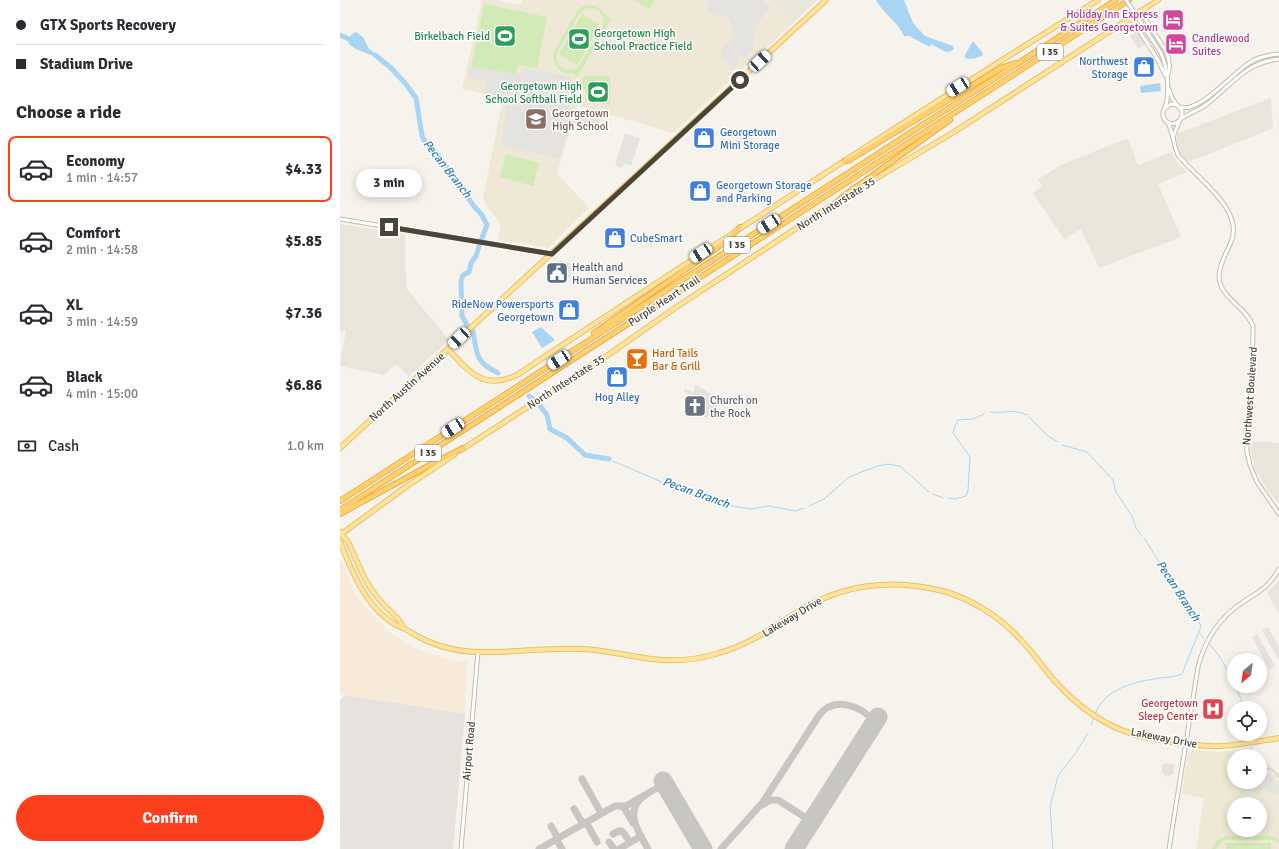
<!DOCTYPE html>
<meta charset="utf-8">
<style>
:root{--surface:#fff;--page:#f7f7f7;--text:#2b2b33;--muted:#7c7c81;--line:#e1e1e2;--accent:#fc3f1d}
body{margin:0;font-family:Signika,sans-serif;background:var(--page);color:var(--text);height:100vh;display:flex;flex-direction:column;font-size:15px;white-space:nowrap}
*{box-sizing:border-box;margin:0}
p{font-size:13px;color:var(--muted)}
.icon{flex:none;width:22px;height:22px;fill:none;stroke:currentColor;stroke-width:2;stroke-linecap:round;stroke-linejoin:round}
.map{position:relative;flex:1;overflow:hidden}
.drawer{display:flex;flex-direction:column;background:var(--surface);width:340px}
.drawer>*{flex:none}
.hud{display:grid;align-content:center;height:88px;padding:0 16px;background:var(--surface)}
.needle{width:26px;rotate:209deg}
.tools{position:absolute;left:887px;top:653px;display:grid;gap:8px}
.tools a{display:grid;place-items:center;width:40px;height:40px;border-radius:50%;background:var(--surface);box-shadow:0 2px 10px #0003;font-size:20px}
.end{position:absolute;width:18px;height:18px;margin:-9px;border:5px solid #4b4439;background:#fff;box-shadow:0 0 0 2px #fff}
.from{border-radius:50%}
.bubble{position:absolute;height:28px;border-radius:14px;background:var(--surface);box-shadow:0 2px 10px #0003;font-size:13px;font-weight:700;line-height:28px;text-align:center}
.car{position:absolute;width:12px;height:24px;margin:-12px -6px;border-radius:5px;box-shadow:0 0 3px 1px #0007;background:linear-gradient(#fff 24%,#345 0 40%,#fff 0 76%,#345 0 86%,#fff 0)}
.hud b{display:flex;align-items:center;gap:14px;height:38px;font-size:15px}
.hud b+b{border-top:1px solid var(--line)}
.hud i{width:10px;height:10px;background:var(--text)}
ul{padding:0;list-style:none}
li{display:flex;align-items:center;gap:12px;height:66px;margin:0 8px 6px;padding:0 8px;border:2px solid transparent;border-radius:8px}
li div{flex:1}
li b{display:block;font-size:15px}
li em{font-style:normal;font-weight:700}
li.on{border-color:var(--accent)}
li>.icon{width:36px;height:36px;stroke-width:1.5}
h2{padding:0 16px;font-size:18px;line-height:48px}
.pay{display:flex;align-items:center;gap:10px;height:44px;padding:0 16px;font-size:15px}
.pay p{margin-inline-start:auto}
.button{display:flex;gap:8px;margin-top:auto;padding:8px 16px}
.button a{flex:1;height:46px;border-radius:24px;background:var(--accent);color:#fff;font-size:16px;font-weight:700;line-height:46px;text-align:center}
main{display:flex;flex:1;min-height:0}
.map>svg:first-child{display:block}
.residential{fill:#eae5da}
.commercial{fill:#f7ead8}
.industrial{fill:#e6e2dd}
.education{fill:#efe8d6;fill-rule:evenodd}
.green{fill:#d2eab5;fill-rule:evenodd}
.parking{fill:#e5e3e0}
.water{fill:#a9d4f2}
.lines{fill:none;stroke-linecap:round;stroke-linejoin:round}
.stream{stroke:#a9d4f2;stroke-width:1}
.river{stroke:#a9d4f2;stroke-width:5}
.taxiway{stroke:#c8c6c3;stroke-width:7}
.runway{stroke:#c8c6c3;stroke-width:19}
.minor-casing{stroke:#c2bbae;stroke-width:5}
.major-casing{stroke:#e6c16a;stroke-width:6}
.highway-casing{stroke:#e0a43c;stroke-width:6}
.minor{stroke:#fff;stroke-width:3}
.major{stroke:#ffe39c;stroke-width:4}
.highway{stroke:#ffcf6e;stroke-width:4.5}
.minor-bridge-casing{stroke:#c2bbae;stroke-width:5;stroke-linecap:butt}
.minor-bridge{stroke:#fff;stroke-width:3}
.route{stroke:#4b4439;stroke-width:5}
.labels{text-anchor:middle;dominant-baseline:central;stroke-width:3;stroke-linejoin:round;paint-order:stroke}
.shield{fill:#fff;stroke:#817c74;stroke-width:1}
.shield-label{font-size:10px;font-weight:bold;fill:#4b4439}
.hotel-label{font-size:11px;fill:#b23c85;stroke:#fff;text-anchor:end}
.leisure-label{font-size:11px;fill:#27864d;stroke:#fff;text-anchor:end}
.shop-label{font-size:11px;fill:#366cbe;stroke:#fff;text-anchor:start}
.education-label{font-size:11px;fill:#785e54;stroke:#fff;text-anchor:start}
.street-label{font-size:11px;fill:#4b4439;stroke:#fff}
.service-label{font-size:11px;fill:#4e5e75;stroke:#fff;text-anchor:start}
.food-label{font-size:11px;fill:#c56008;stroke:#fff;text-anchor:start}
.worship-label{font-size:11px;fill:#5b616d;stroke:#fff;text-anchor:start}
.health-label{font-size:11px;fill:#be3a42;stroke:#fff;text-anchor:end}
.water-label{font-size:12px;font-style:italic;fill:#2e7ab2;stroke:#fff}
</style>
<main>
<section class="drawer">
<div class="hud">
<b><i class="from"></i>GTX Sports Recovery</b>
<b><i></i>Stadium Drive</b>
</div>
<h2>Choose a ride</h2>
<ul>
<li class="on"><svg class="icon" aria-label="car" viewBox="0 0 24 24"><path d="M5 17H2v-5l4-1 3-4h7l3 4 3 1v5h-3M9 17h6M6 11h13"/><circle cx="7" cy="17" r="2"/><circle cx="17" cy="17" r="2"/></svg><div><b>Economy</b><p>1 min · 14:57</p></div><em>$4.33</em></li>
<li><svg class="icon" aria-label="car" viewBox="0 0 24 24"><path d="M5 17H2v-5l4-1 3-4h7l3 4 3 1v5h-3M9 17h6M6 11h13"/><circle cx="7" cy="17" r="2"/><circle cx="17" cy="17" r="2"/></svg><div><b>Comfort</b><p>2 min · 14:58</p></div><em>$5.85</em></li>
<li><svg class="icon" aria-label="car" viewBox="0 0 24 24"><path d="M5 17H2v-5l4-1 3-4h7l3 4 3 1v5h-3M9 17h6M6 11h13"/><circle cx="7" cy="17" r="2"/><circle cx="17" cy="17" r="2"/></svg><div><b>XL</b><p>3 min · 14:59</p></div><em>$7.36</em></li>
<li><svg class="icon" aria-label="car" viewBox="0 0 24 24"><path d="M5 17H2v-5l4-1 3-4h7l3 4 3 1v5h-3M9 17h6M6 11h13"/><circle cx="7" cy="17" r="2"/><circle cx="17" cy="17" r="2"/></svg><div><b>Black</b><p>4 min · 15:00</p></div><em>$6.86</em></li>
</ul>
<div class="pay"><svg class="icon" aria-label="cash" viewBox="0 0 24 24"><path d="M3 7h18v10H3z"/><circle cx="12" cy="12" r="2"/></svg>Cash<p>1.0 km</p></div>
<div class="button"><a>Confirm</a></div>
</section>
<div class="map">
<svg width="939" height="849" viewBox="0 0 939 849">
<rect width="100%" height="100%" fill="#f6f3ec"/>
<g class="residential">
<polygon points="432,0 477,0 453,23"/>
<polygon points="931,98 933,128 848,162 840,153 838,148 836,134"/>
<polygon points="785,139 788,139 798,165 832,152 836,161 847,172 818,184 841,237 759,268 741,229 724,239 693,193 702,187 698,179 721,165 738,158"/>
<polygon points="0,224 65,234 66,288 109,340 69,376 56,364 44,375 0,366 6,330 0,332"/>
<polygon points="909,441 939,443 939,504 924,485 916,470 911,453"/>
<polygon points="939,581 939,614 927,592"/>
</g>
<polygon class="commercial" points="0,561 1,561 18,599 47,630 72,647 110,660 127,662 125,714 0,694"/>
<polygon class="industrial" points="5,695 125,714 113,849 0,849 0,700"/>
<g class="education">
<polygon points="142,0 154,0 181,5 182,0 432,0 453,23 333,133 237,105 217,173 249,208 208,248 158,240 160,228 160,222 147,207 143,199 163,98 122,89"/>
<path d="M910,748L919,756H894V782H920V757L939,773V849H856L864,798L842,794L848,754L853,750L881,752ZM894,804H920V830H894Z"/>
</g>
<g class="green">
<polygon points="293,0 315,0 309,9"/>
<polygon points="144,4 207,17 197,69 178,65 176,78 131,68"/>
<path d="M249,5C263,6 261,14 271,19L237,77L234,75L235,73C220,76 209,63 215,49L238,10L243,6ZM250,8C260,9 265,16 263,26L239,66C228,75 214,67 217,53L239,14L245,9Z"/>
<polygon points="242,14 260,25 237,65 219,54"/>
<path d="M244,76H268L270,78V104C266,104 261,104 257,102C248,99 237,85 244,76Z"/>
<polygon points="166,154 199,163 193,186 160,177"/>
<polygon points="886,836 932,836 939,839 939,844 936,841 931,840 886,840 880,843 876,849 872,849 877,840"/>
<rect x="886" y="843" width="45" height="6"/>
</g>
<g class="parking">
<polygon points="368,0 423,0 430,7 415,28 413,50 403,59 387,42 394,37 390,19 366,10"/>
<polygon points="796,28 806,44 798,49 790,36 795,33 793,30"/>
<polygon points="385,42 401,60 393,69 381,56"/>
<polygon points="130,66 181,75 182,68 231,77 227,108 234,110 219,159 160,145 169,98 145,93 147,82 128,78"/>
<polygon points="239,109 261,116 256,131 234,124"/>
<polygon points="285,133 300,138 291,166 284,163 282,168 275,165"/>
<polygon points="220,261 225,262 225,264 226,264 226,262 233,263 230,278 225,277 225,276 223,275 223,270 217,269 217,263 220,263"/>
<polygon points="355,385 359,386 358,389 360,387 382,401 379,407 378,406 377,408 374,406 375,404 372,405 372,406 374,407 371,416 368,416 367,418 364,417 365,416 363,415 367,403 365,402 365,400 344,392 345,388 353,392"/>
<polygon points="928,627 939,647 939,661 922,630"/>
<polygon points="917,634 935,666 929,669 912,637"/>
<polygon points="896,753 897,756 894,756 894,779 893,779 887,755"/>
<polygon points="824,763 835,765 833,775 830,775 830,777 824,776 824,774 822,774 822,765 824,765"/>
<polygon points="920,772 931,774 931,776 935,777 933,784 939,785 939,794 926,791 926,789 924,789 926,779 928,779 923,778 920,794 903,791 897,787 896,782 920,782"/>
</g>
<g class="water">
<path d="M536,0H564L573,23L585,36L613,46L614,49L611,51L606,52L591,44L590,47L569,36H564C558,22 543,13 536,0Z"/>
<path d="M16,32L23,37L29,49L35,53L43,60L16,49L9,44C8,38 11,34 16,32Z"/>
<path d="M633,41L642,52L643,55C638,58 631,60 625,58V55Z"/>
<polygon points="820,83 821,91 801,93 800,86"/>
<polygon points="201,327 215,340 202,348 192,332"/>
</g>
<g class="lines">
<g class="stream">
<path d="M650,412C663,414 673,408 687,415"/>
<polyline points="689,417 708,436 718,442"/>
<polyline points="722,445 747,452 773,480 776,492 792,516 796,528 801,535"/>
<polyline points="273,461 359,498 380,504 411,509 429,506 455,511 464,508"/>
<polyline points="593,494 603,498"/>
<polyline points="608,498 615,499 626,496 628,490 630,457 613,433 615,426 618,420 633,419 644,414"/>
<polyline points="469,506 484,499 508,478 521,472 538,466 548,464 560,466 589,492"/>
<polyline points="859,633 864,638"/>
<path d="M870,645C881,656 887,670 894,684"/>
<polyline points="895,686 905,708"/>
<path d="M755,714C766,687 795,682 820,678C827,677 835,677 842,674L861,626L840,590L821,565L804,538"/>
<polyline points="751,725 754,717"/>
<polyline points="910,738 911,734"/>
<polyline points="911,747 912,749"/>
<polyline points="912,750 914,756"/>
<polyline points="920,762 927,768 931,769 939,777"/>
<polyline points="713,849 710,807 718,776 737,751 748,733"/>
</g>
<g class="river">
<polyline points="0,35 15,42"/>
<polyline points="35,55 50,67 65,83 76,98 82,136 85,142 97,153 133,205 142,215 147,225 142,238"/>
<polyline points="127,325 122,316 121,281 123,275 129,272 131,263 136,256 140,243"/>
<path d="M133,331C137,354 135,362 158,373"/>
<polyline points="189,396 194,400"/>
<polyline points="198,403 207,415 210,429 227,438 245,455 269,459"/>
</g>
<g class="taxiway">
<polyline points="242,779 261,813"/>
<polyline points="422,805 431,800 438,800 466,818 468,821 467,827"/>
<polyline points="281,806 285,809 293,823"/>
<polyline points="234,809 243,824"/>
<polyline points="466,818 472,818 476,814"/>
<polyline points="246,822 257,842"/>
<polyline points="211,826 218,838"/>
<polyline points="273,834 279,831 282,831 290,842"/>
<polyline points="216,839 222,849"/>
<polyline points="269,842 274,849"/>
<polyline points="199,849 275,806 286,806 303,796"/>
<polyline points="279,849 301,836"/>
<path d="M308,849C298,831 282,809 307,794C313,790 319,786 327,787"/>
<path d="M381,849L423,802L478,717C493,695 520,705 535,722"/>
</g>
<g class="runway">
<polyline points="323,781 363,849"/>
<polyline points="454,849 538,717"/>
</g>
<g class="minor-casing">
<g id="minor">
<path d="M805,9L803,14L804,17L826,51C830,60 831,68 827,77"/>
<polyline points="789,18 793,21 818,60 825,75"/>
<path d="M821,53C827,67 829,85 827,100C827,105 822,110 823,115C825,128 843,126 842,111L837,105L831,104L824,109"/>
<polyline points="829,89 832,98 837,105"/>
<path d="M840,107C859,114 893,73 909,63C918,57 928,55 939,54"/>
<path d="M842,118C850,113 859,110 867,104C892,85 904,63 939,59"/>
<path d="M828,122L833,137L835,147L838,155C855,177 905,209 891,242C886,254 876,270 880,283C885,300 907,309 913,326L912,395L906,431L907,452L910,465L917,482L939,514"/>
<polyline points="833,137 839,122"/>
<polyline points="0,219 212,254"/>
<polyline points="121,849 138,652"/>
<path d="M829,849L858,667C865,639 879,618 903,602C920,591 929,587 939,569"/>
</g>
</g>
<g class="major-casing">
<g id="major">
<path d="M108,349C129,372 144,391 177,375C369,248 562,122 758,0"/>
<polyline points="0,448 288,183 486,0"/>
<polyline points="121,450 271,353 335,308 498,201 614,132 818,0"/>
<polyline points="0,532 8,542 25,579 31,589 42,603 58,619 63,627"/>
<polyline points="0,535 67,486 114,455"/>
<path d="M0,542C12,571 24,603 51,622C55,626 60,626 65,629C70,631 74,635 79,637C98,647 119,652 141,652C174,653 208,647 242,649C265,650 288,656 311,659C334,662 357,660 379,653C409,645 433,627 459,611C503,584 553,578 603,591C631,599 659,616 679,638C692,651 702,666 713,679C735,704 764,726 796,735C808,739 821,740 833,742C849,744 865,747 881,746C900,745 920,741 939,738"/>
</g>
</g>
<g class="highway-casing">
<g id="highway">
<polyline points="504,161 508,161 661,68 675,63"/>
<polyline points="498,201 502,197 610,120"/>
<polyline points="254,333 388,240 400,227"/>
<polyline points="0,501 776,0"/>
<polyline points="0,510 789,0"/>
<polyline points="0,514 88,466 123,448"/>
</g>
</g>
<use href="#minor" class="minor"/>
<use href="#major" class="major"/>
<use href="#highway" class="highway"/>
<g class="minor-bridge-casing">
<polyline id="minor-bridge" points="786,0 821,53"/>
</g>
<use href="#minor-bridge" class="minor-bridge"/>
</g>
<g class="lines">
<polyline class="route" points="49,227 212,254 400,80"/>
</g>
<defs>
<g id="hotel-square" transform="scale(1.15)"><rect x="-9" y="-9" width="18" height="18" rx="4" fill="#d1479c" stroke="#fff"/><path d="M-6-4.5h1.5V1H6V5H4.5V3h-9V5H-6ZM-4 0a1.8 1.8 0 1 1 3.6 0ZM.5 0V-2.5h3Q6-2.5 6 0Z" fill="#fff"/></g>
<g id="stadium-square" transform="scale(1.15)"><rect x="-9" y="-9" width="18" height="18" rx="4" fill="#2e9e5b" stroke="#fff"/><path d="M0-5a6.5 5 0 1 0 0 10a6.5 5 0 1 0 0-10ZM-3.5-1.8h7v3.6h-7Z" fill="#fff"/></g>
<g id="shop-square" transform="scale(1.15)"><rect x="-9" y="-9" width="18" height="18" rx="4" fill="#3f7fe0" stroke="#fff"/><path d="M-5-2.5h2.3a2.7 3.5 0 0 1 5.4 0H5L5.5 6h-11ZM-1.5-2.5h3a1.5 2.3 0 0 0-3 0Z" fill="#fff"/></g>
<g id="school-square" transform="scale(1.15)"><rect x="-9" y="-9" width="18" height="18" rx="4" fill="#8d6e63" stroke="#fff"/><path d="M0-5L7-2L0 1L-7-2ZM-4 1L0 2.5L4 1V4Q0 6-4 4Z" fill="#fff"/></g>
<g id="civic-square" transform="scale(1.15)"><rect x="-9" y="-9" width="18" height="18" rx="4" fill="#5c6f8a" stroke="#fff"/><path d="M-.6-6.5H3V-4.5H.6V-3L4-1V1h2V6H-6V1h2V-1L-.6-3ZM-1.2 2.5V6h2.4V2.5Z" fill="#fff"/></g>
<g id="bar-square" transform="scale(1.15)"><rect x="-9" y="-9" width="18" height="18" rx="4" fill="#e8710a" stroke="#fff"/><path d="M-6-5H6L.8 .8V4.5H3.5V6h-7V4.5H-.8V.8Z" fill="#fff"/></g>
<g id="church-square" transform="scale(1.15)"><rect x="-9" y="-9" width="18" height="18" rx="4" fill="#6b7280" stroke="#fff"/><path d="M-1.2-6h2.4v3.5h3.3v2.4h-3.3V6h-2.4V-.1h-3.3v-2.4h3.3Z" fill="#fff"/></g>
<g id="hospital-square" transform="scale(1.15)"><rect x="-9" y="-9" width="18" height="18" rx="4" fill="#e0444e" stroke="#fff"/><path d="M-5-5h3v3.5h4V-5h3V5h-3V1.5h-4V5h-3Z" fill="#fff"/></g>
</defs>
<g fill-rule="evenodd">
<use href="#hotel-square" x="833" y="20"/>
<use href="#stadium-square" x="165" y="36"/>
<use href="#stadium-square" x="239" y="39"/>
<use href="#hotel-square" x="836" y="44"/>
<use href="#shop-square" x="804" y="67"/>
<use href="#stadium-square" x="258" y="92"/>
<use href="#school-square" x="196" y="119"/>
<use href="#shop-square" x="364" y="138"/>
<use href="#shop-square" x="360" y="191"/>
<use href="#shop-square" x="275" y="238"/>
<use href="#civic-square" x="217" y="273"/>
<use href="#shop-square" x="229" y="310"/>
<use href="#bar-square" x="297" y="359"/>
<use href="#shop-square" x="277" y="377"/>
<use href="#church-square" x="355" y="406"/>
<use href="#hospital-square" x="873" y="709"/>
</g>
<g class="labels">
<g class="shield">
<rect x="697" y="44" width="26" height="16" rx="3"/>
<rect x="384" y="237" width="26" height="16" rx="3"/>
<rect x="75" y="445" width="26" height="16" rx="3"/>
</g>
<g class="shield-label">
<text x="710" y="52">I 35</text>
<text x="397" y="245">I 35</text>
<text x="88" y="453">I 35</text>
</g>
<g class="hotel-label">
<text x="818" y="14">Holiday Inn Express<tspan x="818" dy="13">&amp; Suites Georgetown</tspan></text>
<text x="852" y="38" text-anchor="start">Candlewood<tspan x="852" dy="13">Suites</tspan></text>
</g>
<g class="leisure-label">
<text x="254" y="33" text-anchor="start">Georgetown High<tspan x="254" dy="13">School Practice Field</tspan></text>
<text x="150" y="36">Birkelbach Field</text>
<text x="242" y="86">Georgetown High<tspan x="242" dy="13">School Softball Field</tspan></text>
</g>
<g class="shop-label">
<text x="788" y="61" text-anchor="end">Northwest<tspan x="788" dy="13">Storage</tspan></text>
<text x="380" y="132">Georgetown<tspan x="380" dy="13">Mini Storage</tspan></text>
<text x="376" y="185">Georgetown Storage<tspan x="376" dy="13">and Parking</tspan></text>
<text x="290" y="238">CubeSmart</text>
<text x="214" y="304" text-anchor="end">RideNow Powersports<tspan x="214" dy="13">Georgetown</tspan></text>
<text x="277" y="397" text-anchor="middle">Hog Alley</text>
</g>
<g class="education-label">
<text x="212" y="113">Georgetown<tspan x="212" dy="13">High School</tspan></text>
</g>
<g class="street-label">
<text transform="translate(496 204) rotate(-32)">North Interstate 35</text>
<text transform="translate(324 301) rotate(-33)">Purple Heart Trail</text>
<text transform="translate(226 382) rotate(-33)">North Interstate 35</text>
<text transform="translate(67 387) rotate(-42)">North Austin Avenue</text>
<text transform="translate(910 396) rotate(-86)">Northwest Boulevard</text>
<text transform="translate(452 617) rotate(-31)">Lakeway Drive</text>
<text transform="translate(824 738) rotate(11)">Lakeway Drive</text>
<text transform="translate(129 751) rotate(-85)">Airport Road</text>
</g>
<g class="service-label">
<text x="232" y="267">Health and<tspan x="232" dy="13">Human Services</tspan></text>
</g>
<g class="food-label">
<text x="312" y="353">Hard Tails<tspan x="312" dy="13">Bar &amp; Grill</tspan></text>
</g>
<g class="worship-label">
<text x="370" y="400">Church on<tspan x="370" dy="13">the Rock</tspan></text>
</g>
<g class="health-label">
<text x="858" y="703">Georgetown<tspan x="858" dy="13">Sleep Center</tspan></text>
</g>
<g class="water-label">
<text transform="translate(107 169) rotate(52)">Pecan Branch</text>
<text transform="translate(356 493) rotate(20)">Pecan Branch</text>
<text transform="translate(838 591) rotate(57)">Pecan Branch</text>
</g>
</g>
</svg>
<div class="tools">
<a><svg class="needle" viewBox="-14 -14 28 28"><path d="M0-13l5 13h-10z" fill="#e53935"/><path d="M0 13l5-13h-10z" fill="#7c7c81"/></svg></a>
<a><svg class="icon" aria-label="locate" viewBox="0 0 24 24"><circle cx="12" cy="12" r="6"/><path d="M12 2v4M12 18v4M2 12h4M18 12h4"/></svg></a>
<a>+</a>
<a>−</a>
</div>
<i class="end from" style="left:400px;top:80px"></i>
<i class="end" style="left:49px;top:227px"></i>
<div class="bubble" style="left:16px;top:169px;width:66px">3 min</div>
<i class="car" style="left:420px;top:61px;rotate:47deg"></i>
<i class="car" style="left:618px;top:87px;rotate:238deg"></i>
<i class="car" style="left:429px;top:224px;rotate:237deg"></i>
<i class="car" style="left:361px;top:253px;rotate:237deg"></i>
<i class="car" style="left:119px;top:338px;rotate:227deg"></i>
<i class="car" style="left:219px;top:360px;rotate:237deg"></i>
<i class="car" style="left:113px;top:428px;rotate:237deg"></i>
</div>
</main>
